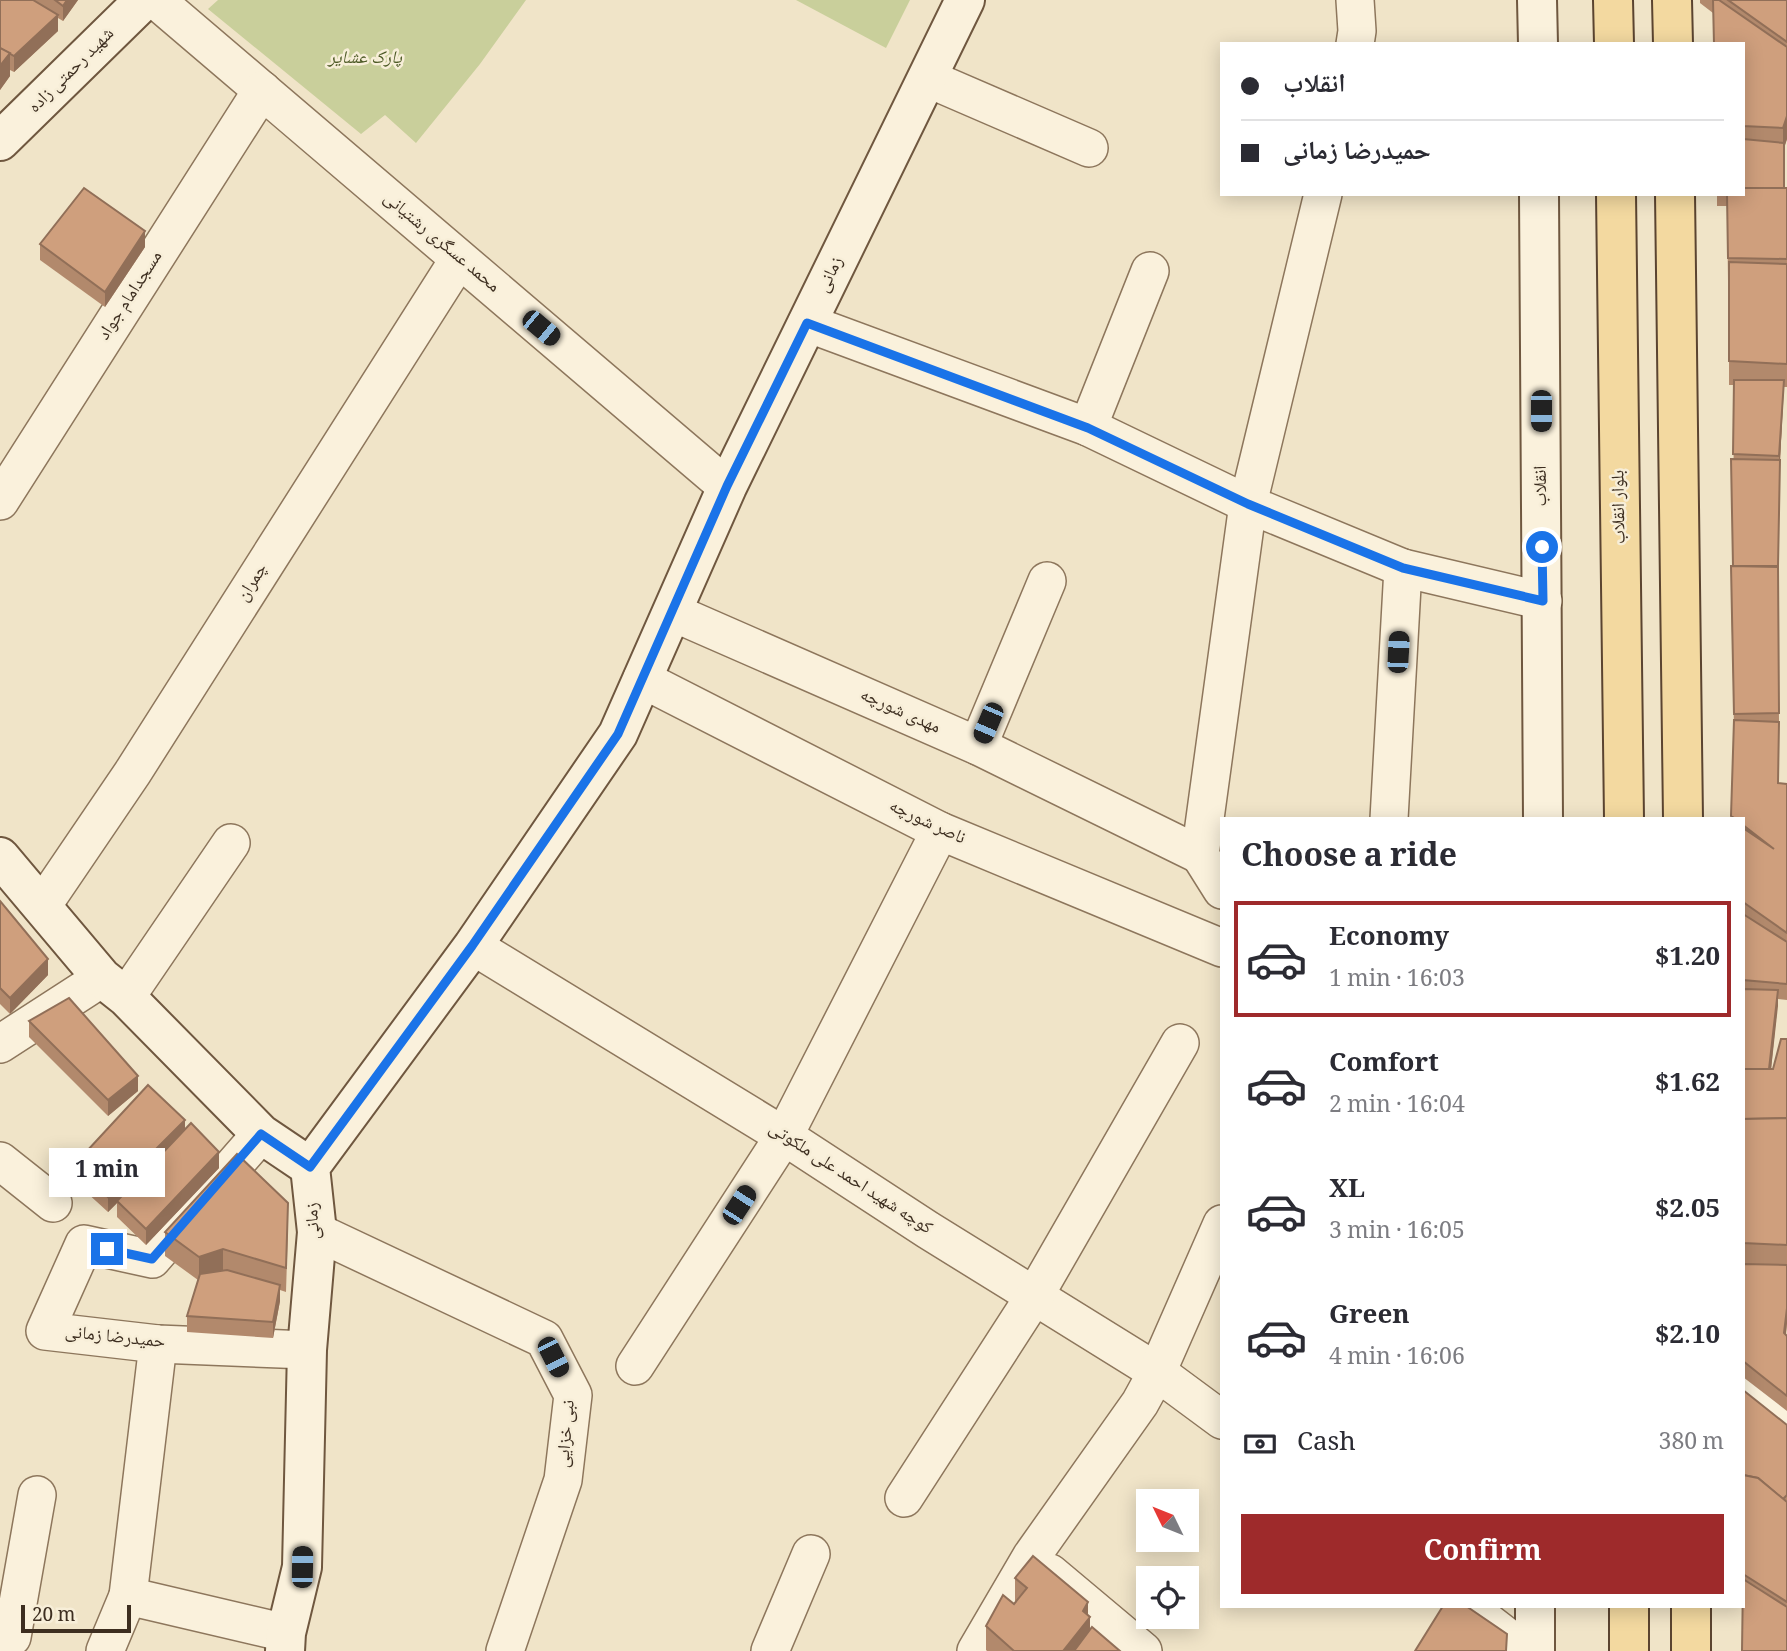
<!DOCTYPE html>
<meta charset="utf-8">
<style>
:root{--surface:#fff;--page:#f7f7f7;--text:#2b2b33;--muted:#7c7c81;--line:#e1e1e2;--accent:#9e2a2b}
body{margin:0;font-family:Georgia,"Noto Naskh Arabic",serif;background:var(--page);color:var(--text);height:100vh;display:flex;flex-direction:column;font-size:26px;white-space:nowrap}
*{box-sizing:border-box;margin:0}
p{font-size:23px;color:var(--muted)}
.icon{flex:none;width:38px;height:38px;fill:none;stroke:currentColor;stroke-width:2;stroke-linecap:round;stroke-linejoin:round}
.map{position:relative;flex:1;overflow:hidden}
.sheet{position:absolute;left:1220px;top:817px;width:525px;height:791px;display:flex;flex-direction:column;background:var(--surface);border-radius:0px;box-shadow:0 4px 18px #0003}
.sheet>*{flex:none}
.guide{position:absolute;left:1220px;top:42px;width:525px;height:154px;border-radius:0px;box-shadow:0 4px 18px #0003;display:grid;align-content:center;height:154px;padding:0 21px;background:var(--surface)}
.needle{width:46px;rotate:313deg}
.tools{position:absolute;left:1136px;top:1489px;display:grid;gap:14px}
.tools a{display:grid;place-items:center;width:63px;height:63px;border-radius:0px;background:var(--surface);box-shadow:0 4px 18px #0003;font-size:35px}
.scale{position:absolute;left:21px;bottom:18px;width:110px;box-sizing:border-box;padding-left:7px;border:4px solid #3d2e20;border-top:0;font-size:19px;line-height:24px;white-space:nowrap;color:#3d2e20;-webkit-text-stroke:5px #f7eed8;paint-order:stroke}
.end{position:absolute;width:32px;height:32px;margin:-16px;border:9px solid #1a73e8;background:#fff;box-shadow:0 0 0 4px #fff}
.from{border-radius:50%}
.bubble{position:absolute;height:49px;border-radius:0px;background:var(--surface);box-shadow:0 4px 18px #0003;font-size:23px;font-weight:800;line-height:49px;text-align:center}
.car{position:absolute;width:21px;height:42px;margin:-21px -10px;border-radius:9px;box-shadow:0 0 5px 2px #0007;background:linear-gradient(#222 24%,#8ab4d8 0 40%,#222 0 76%,#8ab4d8 0 86%,#222 0)}
.guide b{display:flex;align-items:center;gap:24px;height:66px;font-size:26px}
.guide b+b{border-top:2px solid var(--line)}
.guide i{width:18px;height:18px;background:var(--text)}
ul{padding:0;list-style:none}
li{display:flex;align-items:center;gap:21px;height:116px;margin:0 14px 10px;padding:0 7px;border:4px solid transparent;border-radius:0px}
li div{flex:1}
li b{display:block;font-size:26px}
li em{font-style:normal;font-weight:800}
li.active{border-color:var(--accent)}
li>.icon{width:63px;height:63px;stroke-width:1.5}
h2{padding:0 21px;font-size:32px;line-height:84px}
.pay{display:flex;align-items:center;gap:18px;height:77px;padding:0 21px;font-size:26px}
.pay p{margin-inline-start:auto}
.primary-button{display:flex;gap:14px;margin-top:auto;padding:14px 21px}
.primary-button a{flex:1;height:80px;border-radius:0px;background:var(--accent);color:#fff;font-size:28px;font-weight:800;line-height:80px;text-align:center}
.map>svg:first-child{display:block}
.green{fill:#c9cf9b}
.lines{fill:none;stroke-linecap:round;stroke-linejoin:round}
.street-casing{stroke:#8d765c;stroke-width:40}
.secondary-casing{stroke:#6f573f;stroke-width:42}
.primary-casing{stroke:#5b4430;stroke-width:42}
.street{stroke:#faf1dc;stroke-width:37}
.secondary{stroke:#faf1dc;stroke-width:38}
.primary{stroke:#f3d9a0;stroke-width:38}
.wall{fill:#b2896c}
.shaded-wall{fill:#916f58}
.building{fill:#cf9f7d;stroke:#916f58;stroke-width:2}
.route{stroke:#1a73e8;stroke-width:9}
.labels{text-anchor:middle;dominant-baseline:central;stroke-width:5;stroke-linejoin:round;paint-order:stroke}
.park-label{font-size:18px;font-style:italic;fill:#4d5a26;stroke:#f7eed8}
.street-label{font-size:18px;fill:#3d2e20;stroke:#f7eed8}
</style>
<div class="map">
<svg width="1787" height="1651" viewBox="0 0 1787 1651">
<rect width="100%" height="100%" fill="#f0e4c8"/>
<g class="green">
<polygon points="218,0 526,0 480,64 416,143 385,115 361,134 208,9"/>
<polygon points="796,0 910,0 886,48"/>
</g>
<g class="lines">
<g class="street-casing">
<g id="street">
<polyline points="156,0 727,487"/>
<polyline points="1355,44 1357,31 1355,0"/>
<polyline points="927,78 1089,148"/>
<polyline points="807,323 1088,427 1248,504 1403,568 1543,601"/>
<polyline points="1088,427 1150,271"/>
<polyline points="0,501 262,90"/>
<polyline points="672,612 978,746 1200,855"/>
<polyline points="642,679 940,831 1222,948"/>
<polyline points="978,746 1047,581"/>
<polyline points="1389,819 1403,568"/>
<polyline points="1222,890 1200,855 1248,504 1323,194"/>
<polyline points="42,906 133,772 459,259"/>
<polyline points="473,946 784,1136 928,1230 1157,1372 1222,1420"/>
<polyline points="126,997 231,843"/>
<polyline points="0,1044 102,978"/>
<polyline points="261,1134 152,1259 84,1244 45,1331 158,1344 307,1350"/>
<polyline points="0,1161 53,1203"/>
<polyline points="317,1232 544,1339 573,1395 563,1480 505,1651"/>
<polyline points="635,1366 784,1136 940,831"/>
<polyline points="1743,1390 1787,1424"/>
<polyline points="904,1498 1035,1295 1180,1043"/>
<polyline points="1050,1573 1143,1651"/>
<polyline points="128,1596 158,1344"/>
<polyline points="1467,1606 1525,1651"/>
<polyline points="12,1637 37,1495"/>
<polyline points="105,1651 128,1596 286,1633"/>
<polyline points="770,1651 811,1554"/>
<polyline points="976,1651 1031,1557 1140,1403 1157,1372 1222,1224"/>
</g>
</g>
<g class="secondary-casing">
<g id="secondary">
<polyline points="1537,0 1538,44"/>
<polyline points="0,141 144,0"/>
<polyline points="1539,194 1543,819"/>
<polyline points="0,857 102,978 126,997 261,1134 310,1167"/>
<polyline points="285,1651 286,1633 302,1567 307,1350 317,1232 310,1167 473,946 618,734 727,487 965,0"/>
<polyline points="1535,1651 1535,1606"/>
</g>
</g>
<g class="primary-casing">
<g id="primary">
<polyline points="1613,0 1614,44"/>
<polyline points="1672,0 1673,44"/>
<polyline points="1616,194 1624,819"/>
<polyline points="1675,194 1683,819"/>
<polyline points="1629,1606 1629,1651"/>
<polyline points="1691,1606 1691,1651"/>
</g>
</g>
<use href="#street" class="street"/>
<use href="#secondary" class="secondary"/>
<use href="#primary" class="primary"/>
</g>
<g class="wall">
<polygon points="0,0 78,0 63,21 58,18 58,31 14,72 10,70 10,76 0,90"/>
<polygon points="1700,0 1787,0 1787,139 1784,147 1784,188 1787,188 1787,387 1784,387 1780,461 1778,567 1779,722 1778,783 1787,784 1787,1000 1778,999 1771,1069 1773,1069 1787,1039 1787,1323 1786,1335 1787,1336 1787,1411 1743,1377 1743,819 1731,819 1734,728 1731,590 1733,566 1734,385 1729,385 1729,281 1728,281 1727,206 1717,206 1717,194 1743,194 1743,44 1714,44 1713,13 1700,3"/>
<polygon points="40,244 145,247 105,307 40,260"/>
<polygon points="0,901 48,975 10,1014 0,1004"/>
<polygon points="29,1021 138,1091 108,1116 29,1037"/>
<polygon points="185,1129 219,1168 146,1245 117,1217 117,1203 108,1212 74,1181 74,1165"/>
<polygon points="288,1227 286,1292 280,1290 280,1301 273,1338 187,1332 187,1316 198,1280 165,1256 165,1232"/>
<polygon points="1743,1390 1787,1425 1787,1651 1743,1606"/>
<polygon points="1015,1578 1088,1616 1090,1630 1120,1651 987,1651 986,1650 986,1626 1014,1604 1015,1602"/>
</g>
<g class="shaded-wall">
<polygon points="67,0 78,0 63,21 63,6"/>
<polygon points="58,15 58,31 14,72 14,56"/>
<polygon points="10,53 10,76 0,90 0,66"/>
<polygon points="1787,116 1787,139 1783,152 1783,128"/>
<polygon points="145,231 145,247 105,307 105,292"/>
<polygon points="1784,380 1780,461 1778,582 1779,456"/>
<polygon points="48,959 48,975 10,1014 10,998"/>
<polygon points="1778,990 1778,1006 1769,1088 1769,1072"/>
<polygon points="138,1076 138,1091 108,1116 108,1100"/>
<polygon points="185,1120 185,1135 117,1201 117,1203 108,1212 108,1197"/>
<polygon points="219,1152 219,1168 146,1245 146,1229"/>
<polygon points="223,1249 223,1272 199,1281 199,1257"/>
<polygon points="280,1285 280,1301 273,1338 273,1322"/>
<polygon points="1787,1308 1787,1323 1784,1349 1784,1333"/>
<polygon points="1088,1602 1088,1619 1090,1617 1090,1641 1082,1651 1063,1651"/>
</g>
<g class="building">
<polygon points="0,0 33,0 58,15 14,56 0,48"/>
<polygon points="55,0 67,0 63,6"/>
<polygon points="1713,0 1719,0 1787,47 1787,116 1783,128 1743,126 1743,44 1714,44"/>
<polygon points="1728,0 1787,0 1787,42"/>
<polygon points="0,48 10,53 0,66"/>
<polygon points="1743,139 1784,143 1784,188 1743,188"/>
<polygon points="84,188 145,231 105,292 40,244"/>
<polygon points="1743,188 1787,188 1787,259 1728,258 1727,194 1743,194"/>
<polygon points="1729,262 1787,264 1787,364 1729,361"/>
<polygon points="1734,380 1784,380 1779,456 1733,454"/>
<polygon points="1731,459 1780,460 1778,566 1733,566"/>
<polygon points="1731,566 1778,567 1779,713 1734,714"/>
<polygon points="1734,720 1779,722 1778,783 1787,784 1787,933 1743,902 1743,828 1774,849 1743,825 1743,819 1736,819 1731,816"/>
<polygon points="0,901 48,959 10,998 0,988"/>
<polygon points="1743,914 1787,942 1787,984 1743,980"/>
<polygon points="1743,989 1778,990 1769,1069 1743,1069"/>
<polygon points="69,998 138,1076 108,1100 29,1021"/>
<polygon points="1781,1039 1787,1039 1787,1118 1743,1119 1743,1069 1773,1069"/>
<polygon points="148,1085 185,1120 108,1197 74,1165"/>
<polygon points="1787,1118 1787,1245 1743,1243 1743,1119"/>
<polygon points="191,1123 219,1152 146,1229 117,1201"/>
<polygon points="237,1154 288,1203 286,1268 223,1249 199,1257 165,1232"/>
<polygon points="1743,1264 1787,1265 1787,1308 1784,1333 1787,1336 1787,1396 1743,1361"/>
<polygon points="227,1270 280,1285 273,1322 187,1316 200,1274"/>
<polygon points="1743,1390 1787,1425 1787,1495 1783,1499 1758,1478 1743,1475"/>
<polygon points="1743,1475 1758,1478 1787,1502 1787,1602 1743,1574"/>
<polygon points="1033,1556 1088,1602 1083,1611 1090,1617 1063,1651 1014,1651 986,1626 1003,1595 1014,1604 1027,1588 1015,1578"/>
<polygon points="1743,1579 1787,1607 1787,1651 1742,1651"/>
<polygon points="1443,1606 1466,1606 1507,1634 1506,1651 1415,1651"/>
<polygon points="1092,1627 1120,1651 1074,1651"/>
</g>
<g class="lines">
<polyline class="route" points="107,1249 152,1259 261,1134 310,1167 472,946 618,734 727,486 807,323 1088,428 1248,504 1403,568 1543,601 1542,547"/>
</g>
<g class="labels">
<g class="park-label">
<text x="365" y="59">پارک عشایر</text>
</g>
<g class="street-label">
<text transform="translate(72 71) rotate(-45)">شهید رحمتی زاده</text>
<text transform="translate(441 243) rotate(40)">محمد عسگری رشتیانی</text>
<text transform="translate(831 275) rotate(-64)">زمانی</text>
<text transform="translate(131 296) rotate(-57)">مسجدامام جواد</text>
<text transform="translate(1542 486) rotate(-91)">انقلاب</text>
<text transform="translate(1620 507) rotate(-91)">بلوار انقلاب</text>
<text transform="translate(253 583) rotate(-58)">چمران</text>
<text transform="translate(900 712) rotate(24)">مهدی شورچه</text>
<text transform="translate(927 823) rotate(25)">ناصر شورچه</text>
<text transform="translate(850 1179) rotate(33)">کوچه شهید احمد علی ملکوتی</text>
<text transform="translate(314 1221) rotate(-93)">زمانی</text>
<text transform="translate(115 1338) rotate(6)">حمیدرضا زمانی</text>
<text transform="translate(567 1434) rotate(-85)">نبی خزایی</text>
</g>
</g>
</svg>
<div class="tools">
<a><svg class="needle" viewBox="-14 -14 28 28"><path d="M0-13l5 13h-10z" fill="#e53935"/><path d="M0 13l5-13h-10z" fill="#7c7c81"/></svg></a>
<a><svg class="icon" aria-label="locate" viewBox="0 0 24 24"><circle cx="12" cy="12" r="6"/><path d="M12 2v4M12 18v4M2 12h4M18 12h4"/></svg></a>
</div>
<div class="scale">20 m</div>
<i class="end from" style="left:1542px;top:547px"></i>
<i class="end" style="left:107px;top:1249px"></i>
<div class="bubble" style="left:49px;top:1148px;width:116px">1 min</div>
<i class="car" style="left:541px;top:328px;rotate:130deg"></i>
<i class="car" style="left:1541px;top:411px;rotate:180deg"></i>
<i class="car" style="left:1398px;top:652px;rotate:3deg"></i>
<i class="car" style="left:988px;top:723px;rotate:203deg"></i>
<i class="car" style="left:739px;top:1205px;rotate:33deg"></i>
<i class="car" style="left:553px;top:1357px;rotate:153deg"></i>
<i class="car" style="left:302px;top:1567px;rotate:1deg"></i>
<div class="guide">
<b><i class="from"></i>انقلاب</b>
<b><i></i>حمیدرضا زمانی</b>
</div>
<section class="sheet">
<h2>Choose a ride</h2>
<ul>
<li class="active"><svg class="icon" aria-label="car" viewBox="0 0 24 24"><path d="M5 17H2v-5l4-1 3-4h7l3 4 3 1v5h-3M9 17h6M6 11h13"/><circle cx="7" cy="17" r="2"/><circle cx="17" cy="17" r="2"/></svg><div><b>Economy</b><p>1 min · 16:03</p></div><em>$1.20</em></li>
<li><svg class="icon" aria-label="car" viewBox="0 0 24 24"><path d="M5 17H2v-5l4-1 3-4h7l3 4 3 1v5h-3M9 17h6M6 11h13"/><circle cx="7" cy="17" r="2"/><circle cx="17" cy="17" r="2"/></svg><div><b>Comfort</b><p>2 min · 16:04</p></div><em>$1.62</em></li>
<li><svg class="icon" aria-label="car" viewBox="0 0 24 24"><path d="M5 17H2v-5l4-1 3-4h7l3 4 3 1v5h-3M9 17h6M6 11h13"/><circle cx="7" cy="17" r="2"/><circle cx="17" cy="17" r="2"/></svg><div><b>XL</b><p>3 min · 16:05</p></div><em>$2.05</em></li>
<li><svg class="icon" aria-label="car" viewBox="0 0 24 24"><path d="M5 17H2v-5l4-1 3-4h7l3 4 3 1v5h-3M9 17h6M6 11h13"/><circle cx="7" cy="17" r="2"/><circle cx="17" cy="17" r="2"/></svg><div><b>Green</b><p>4 min · 16:06</p></div><em>$2.10</em></li>
</ul>
<div class="pay"><svg class="icon" aria-label="cash" viewBox="0 0 24 24"><path d="M3 7h18v10H3z"/><circle cx="12" cy="12" r="2"/></svg>Cash<p>380 m</p></div>
<div class="primary-button"><a>Confirm</a></div>
</section>
</div>
